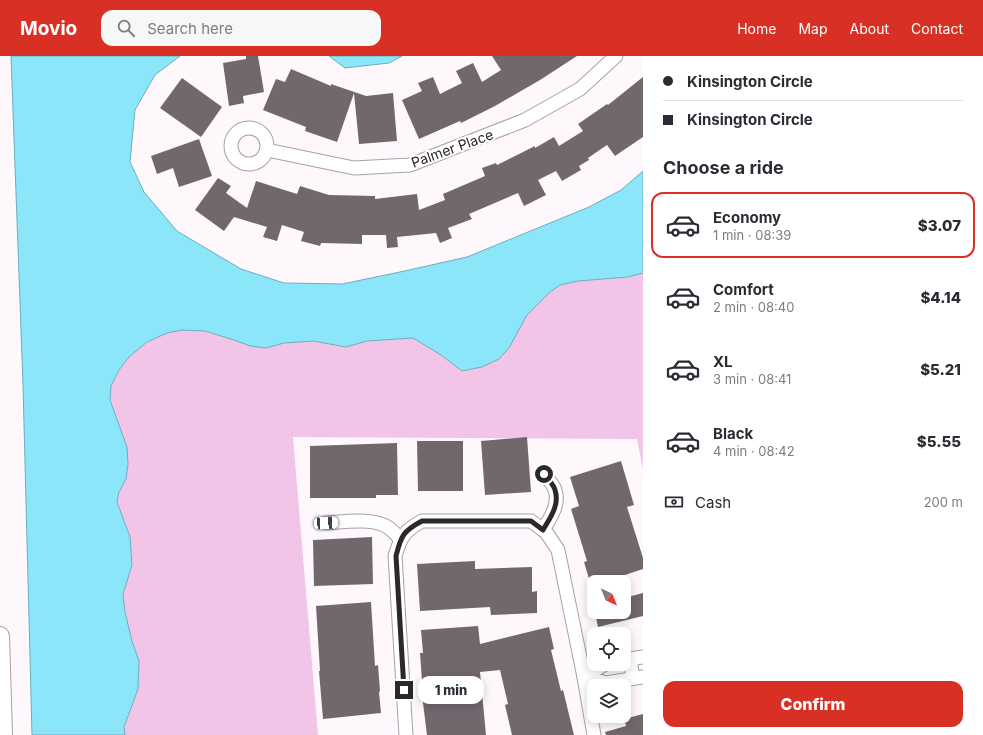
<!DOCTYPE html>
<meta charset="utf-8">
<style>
:root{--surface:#fff;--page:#f7f7f7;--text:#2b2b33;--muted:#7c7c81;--line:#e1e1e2;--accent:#d93025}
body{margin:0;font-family:Inter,sans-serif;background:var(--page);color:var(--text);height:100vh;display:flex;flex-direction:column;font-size:15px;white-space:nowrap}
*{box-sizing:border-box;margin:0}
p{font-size:13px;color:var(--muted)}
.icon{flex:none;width:22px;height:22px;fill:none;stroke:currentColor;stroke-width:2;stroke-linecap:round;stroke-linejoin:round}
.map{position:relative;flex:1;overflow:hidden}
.drawer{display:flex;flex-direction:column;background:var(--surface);width:340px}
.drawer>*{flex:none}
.hud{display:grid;align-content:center;height:88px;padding:0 20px;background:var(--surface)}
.needle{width:26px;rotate:137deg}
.buttons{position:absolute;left:587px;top:519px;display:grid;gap:8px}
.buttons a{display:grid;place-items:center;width:44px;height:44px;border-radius:8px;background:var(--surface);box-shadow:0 2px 10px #0003;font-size:20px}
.end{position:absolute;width:18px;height:18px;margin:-9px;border:5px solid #2b282a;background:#fff;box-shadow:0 0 0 2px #fff}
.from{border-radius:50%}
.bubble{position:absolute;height:28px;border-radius:12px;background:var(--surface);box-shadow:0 2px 10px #0003;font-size:13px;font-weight:800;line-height:28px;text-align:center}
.car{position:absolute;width:12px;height:24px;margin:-12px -6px;border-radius:5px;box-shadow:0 0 3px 1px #0007;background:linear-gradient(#fff 24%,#345 0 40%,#fff 0 76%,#345 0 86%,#fff 0)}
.hud b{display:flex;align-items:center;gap:14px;height:38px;font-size:15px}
.hud b+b{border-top:1px solid var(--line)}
.hud i{width:10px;height:10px;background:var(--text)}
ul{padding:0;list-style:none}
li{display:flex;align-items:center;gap:12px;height:66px;margin:0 8px 6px;padding:0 12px;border:2px solid transparent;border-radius:12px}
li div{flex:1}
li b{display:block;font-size:15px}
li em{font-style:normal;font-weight:800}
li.selected{border-color:var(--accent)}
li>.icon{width:36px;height:36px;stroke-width:1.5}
h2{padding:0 20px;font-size:18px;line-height:48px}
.pay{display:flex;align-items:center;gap:10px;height:44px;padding:0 20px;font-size:15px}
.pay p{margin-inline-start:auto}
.action{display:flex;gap:8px;margin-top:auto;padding:8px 20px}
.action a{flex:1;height:46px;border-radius:12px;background:var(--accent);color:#fff;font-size:16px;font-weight:800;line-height:46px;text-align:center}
header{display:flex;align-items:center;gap:24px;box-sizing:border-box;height:56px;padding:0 20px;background:var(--accent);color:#fff}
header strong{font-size:19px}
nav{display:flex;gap:22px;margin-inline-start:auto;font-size:14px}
.search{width:280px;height:36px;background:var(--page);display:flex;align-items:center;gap:10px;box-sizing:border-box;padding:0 14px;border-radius:12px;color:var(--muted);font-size:15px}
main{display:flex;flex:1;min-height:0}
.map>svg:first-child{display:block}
.green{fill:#f2c4e8}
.water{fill:#8ce6fa;stroke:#6fadbc}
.building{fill:#71686e}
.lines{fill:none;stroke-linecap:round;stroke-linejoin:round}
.street-casing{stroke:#a9a0a7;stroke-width:15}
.secondary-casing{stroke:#a9a0a7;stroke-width:20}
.street{stroke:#fff;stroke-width:13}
.secondary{stroke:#fff;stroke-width:18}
.route{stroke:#2b282a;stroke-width:5}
.labels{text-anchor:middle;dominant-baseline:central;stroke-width:4;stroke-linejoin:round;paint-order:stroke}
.street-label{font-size:14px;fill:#2b282a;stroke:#fff}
</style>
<header>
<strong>Movio</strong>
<div class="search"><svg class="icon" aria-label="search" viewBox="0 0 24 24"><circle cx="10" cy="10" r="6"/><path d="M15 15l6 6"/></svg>Search here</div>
<nav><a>Home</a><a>Map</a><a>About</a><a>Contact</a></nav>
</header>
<main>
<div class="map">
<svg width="643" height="679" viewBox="0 0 643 679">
<rect width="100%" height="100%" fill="#fef8fc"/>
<polygon class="green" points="643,217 643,413 637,383 293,381 318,679 125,679 124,672 138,633 139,605 132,585 125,556 123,538 132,509 130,481 117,446 119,436 126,423 128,408 110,344 111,330 119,314 129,301 147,286 167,277 182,274 204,275 237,285 250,290 266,292 284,287 313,285 346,291 367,285 414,282 441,299 462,315 482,311 499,303 527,259 550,236 560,229 578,225 628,221"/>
<g class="water">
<polygon points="11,0 180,0 155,19 135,54 130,106 144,136 177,175 241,213 284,227 342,228 400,216 467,201 589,151 621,134 643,115 643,217 628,221 578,225 560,229 550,236 527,259 509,292 499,303 482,311 462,315 441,299 413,282 367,285 346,291 313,285 284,287 266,292 250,290 237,285 205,275 182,274 167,277 147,286 129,301 119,314 111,330 110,344 127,391 128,408 126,423 119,436 117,446 130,481 132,509 123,538 125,556 132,585 139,605 138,633 124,671 125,679 32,679 23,329"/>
<polygon points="329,0 402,0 389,7 345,12"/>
</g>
<g class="building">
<polygon points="246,0 258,0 264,36 243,40 244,47 229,50 223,7 246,3"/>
<polygon points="492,0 577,0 540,24 495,50 461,67 460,65 419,83 402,44 422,35 418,27 433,21 440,38 462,27 456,15 473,7 482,26 501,14"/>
<polygon points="291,13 331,30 331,28 366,40 393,37 397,85 359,88 354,37 337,86 305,75 306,71 263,54 276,23 285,26"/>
<polygon points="643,21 643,81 615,100 607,89 588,102 589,104 579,110 581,114 562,125 556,115 538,124 546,139 524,150 518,137 469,158 472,163 448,172 452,182 440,187 436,177 397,181 398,191 387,192 386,179 362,179 362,188 321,187 320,190 301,185 304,176 282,169 277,185 263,181 267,171 234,161 224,175 195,154 218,122 231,130 226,137 247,152 256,125 297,138 300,130 329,139 375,140 375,143 417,138 419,154 445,144 443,138 485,120 482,112 496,107 497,109 535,90 535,92 554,81 559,90 583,75 578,68 607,48 608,49"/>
<polygon points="182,22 222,51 201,81 160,52"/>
<polygon points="199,83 212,120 179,131 173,112 157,118 151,100"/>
<polygon points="527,381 531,436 485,439 481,385"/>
<polygon points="417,385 463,385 463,435 418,435"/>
<polygon points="397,387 398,439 376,439 376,442 310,442 310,390"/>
<polygon points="621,405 634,449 627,451 643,502 643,513 604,526 590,526 584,506 587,505 571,453 579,450 570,421"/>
<polygon points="372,481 373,528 314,530 313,484"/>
<polygon points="475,505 475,513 532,511 532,536 537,535 537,557 491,559 490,551 420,555 417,508"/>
<polygon points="643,537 643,560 598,571 595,556 624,556 624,542"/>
<polygon points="371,546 375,610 378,609 380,635 379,636 381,657 323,663 319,615 320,615 316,550"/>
<polygon points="478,570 480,588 549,571 554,593 551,594 561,635 563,634 574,679 512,679 505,649 508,648 500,614 480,616 486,679 427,679 422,639 423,639 420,597 423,597 421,574"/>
<polygon points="643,658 643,679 606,679 605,676 626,670 624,663"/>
</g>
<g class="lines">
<g class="street-casing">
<g id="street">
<circle cx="249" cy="90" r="18"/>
<polyline points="267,94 354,112 410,109 525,64 580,33 616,0"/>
<path d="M326,467C343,466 374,461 389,472C393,475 397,479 400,483"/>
<path d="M543,474C550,462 560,449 555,434C554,429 548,423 544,419"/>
<polyline points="630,603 633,622"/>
<polyline points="624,604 643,601"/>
<polyline points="584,621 606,627 643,621"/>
<polyline points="584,621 605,608"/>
<path d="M406,679L395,500C401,480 404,475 422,465H531L546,476L558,494L584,621L594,679"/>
</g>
</g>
<g class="secondary-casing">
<polyline id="secondary" points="0,580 3,679"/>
</g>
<use href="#street" class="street"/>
<use href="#secondary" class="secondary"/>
</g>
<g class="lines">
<path class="route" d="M404,634L396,500C401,480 403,475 422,465H531L543,474C550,462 560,449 555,434C554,429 548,423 544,418"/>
</g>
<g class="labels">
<g class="street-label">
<text transform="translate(452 92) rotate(-20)">Palmer Place</text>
</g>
</g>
</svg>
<div class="buttons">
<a><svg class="needle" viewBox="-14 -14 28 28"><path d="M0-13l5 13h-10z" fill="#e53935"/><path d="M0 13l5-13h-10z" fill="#7c7c81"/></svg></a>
<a><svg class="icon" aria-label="locate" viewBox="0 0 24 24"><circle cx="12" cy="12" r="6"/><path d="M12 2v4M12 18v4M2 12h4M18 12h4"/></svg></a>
<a><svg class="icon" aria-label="layers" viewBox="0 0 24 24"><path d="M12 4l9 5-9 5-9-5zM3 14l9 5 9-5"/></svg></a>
</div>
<i class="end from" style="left:544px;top:418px"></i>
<i class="end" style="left:404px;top:634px"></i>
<div class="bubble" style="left:418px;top:620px;width:66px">1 min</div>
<i class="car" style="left:326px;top:467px;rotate:87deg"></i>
</div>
<section class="drawer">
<div class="hud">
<b><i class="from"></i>Kinsington Circle</b>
<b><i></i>Kinsington Circle</b>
</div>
<h2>Choose a ride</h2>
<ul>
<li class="selected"><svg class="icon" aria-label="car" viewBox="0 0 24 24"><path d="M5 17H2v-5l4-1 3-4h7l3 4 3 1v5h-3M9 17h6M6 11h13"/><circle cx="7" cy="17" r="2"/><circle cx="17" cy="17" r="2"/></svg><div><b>Economy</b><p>1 min · 08:39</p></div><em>$3.07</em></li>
<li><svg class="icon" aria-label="car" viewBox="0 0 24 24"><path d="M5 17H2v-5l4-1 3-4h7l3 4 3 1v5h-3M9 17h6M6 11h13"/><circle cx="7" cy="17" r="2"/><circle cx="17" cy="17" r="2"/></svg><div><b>Comfort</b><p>2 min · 08:40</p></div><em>$4.14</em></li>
<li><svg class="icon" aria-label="car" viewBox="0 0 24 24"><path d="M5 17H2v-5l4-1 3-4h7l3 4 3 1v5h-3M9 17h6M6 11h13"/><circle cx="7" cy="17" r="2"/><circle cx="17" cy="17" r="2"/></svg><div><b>XL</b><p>3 min · 08:41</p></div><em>$5.21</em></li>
<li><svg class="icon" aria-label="car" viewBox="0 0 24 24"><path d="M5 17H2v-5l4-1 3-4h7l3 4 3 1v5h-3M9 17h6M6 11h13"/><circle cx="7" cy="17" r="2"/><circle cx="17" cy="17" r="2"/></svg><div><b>Black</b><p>4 min · 08:42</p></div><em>$5.55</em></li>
</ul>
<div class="pay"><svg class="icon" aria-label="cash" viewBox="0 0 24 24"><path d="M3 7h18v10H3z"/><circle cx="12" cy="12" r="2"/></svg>Cash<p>200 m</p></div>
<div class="action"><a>Confirm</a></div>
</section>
</main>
